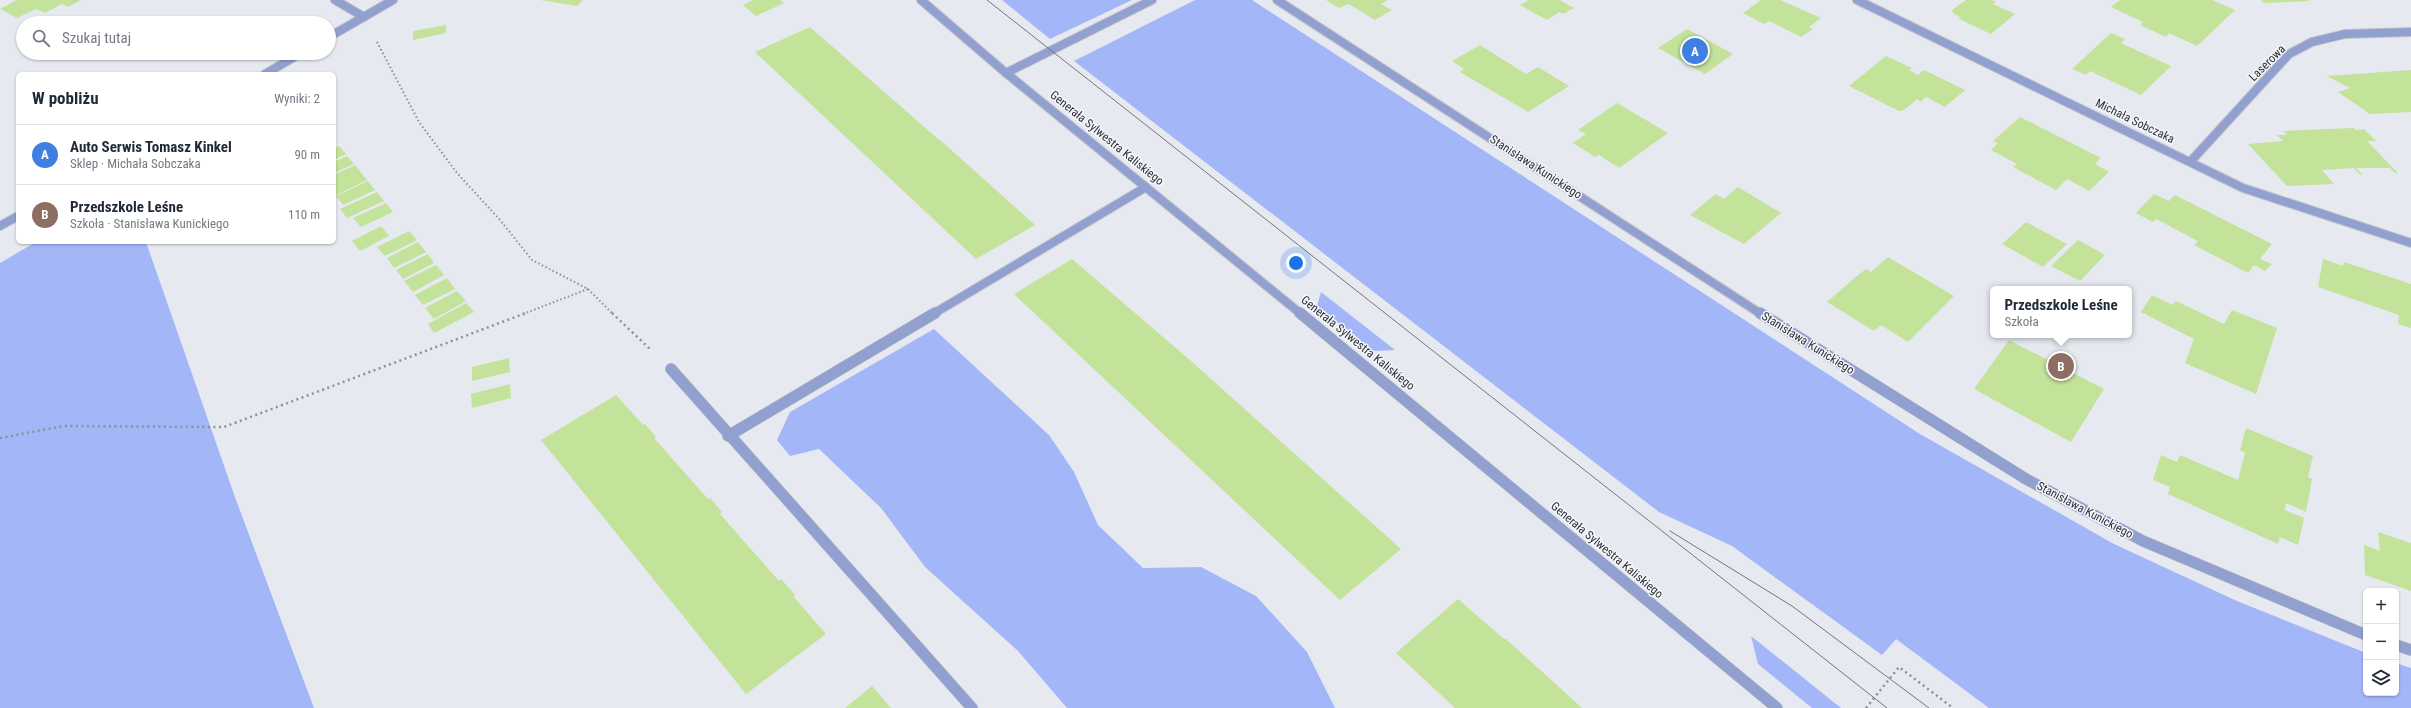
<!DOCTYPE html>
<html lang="pl">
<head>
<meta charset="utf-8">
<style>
	:root { --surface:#fff; --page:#f6f6f7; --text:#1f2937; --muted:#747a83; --line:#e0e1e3; --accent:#111827 }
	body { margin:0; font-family:"Roboto Condensed",sans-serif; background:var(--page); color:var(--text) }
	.controls { position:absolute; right:12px; bottom:12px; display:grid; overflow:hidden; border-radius:6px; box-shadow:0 1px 3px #0004 }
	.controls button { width:36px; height:36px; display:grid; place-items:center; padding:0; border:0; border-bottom:1px solid var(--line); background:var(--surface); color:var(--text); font:20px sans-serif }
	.you { position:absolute; left:1296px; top:263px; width:14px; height:14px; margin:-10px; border:3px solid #fff; border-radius:50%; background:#1a73e8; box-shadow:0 0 0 6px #1a73e833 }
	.badge { display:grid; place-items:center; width:26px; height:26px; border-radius:50%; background:var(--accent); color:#fff; font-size:13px; font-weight:700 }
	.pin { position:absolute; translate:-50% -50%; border:2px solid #fff; box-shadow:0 1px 4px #0006 }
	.popup { position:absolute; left:1990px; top:286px; width:142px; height:52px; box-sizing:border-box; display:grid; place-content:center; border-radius:6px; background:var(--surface); filter:drop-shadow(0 1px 3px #0005); font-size:13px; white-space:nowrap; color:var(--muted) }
	.popup b { font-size:15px; color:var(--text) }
	.popup::after { content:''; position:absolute; left:50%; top:100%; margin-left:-8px; border:8px solid transparent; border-top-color:var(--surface) }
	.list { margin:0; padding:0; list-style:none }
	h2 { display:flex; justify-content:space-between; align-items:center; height:52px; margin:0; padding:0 16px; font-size:17px }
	h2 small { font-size:13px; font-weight:400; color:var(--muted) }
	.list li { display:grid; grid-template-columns:26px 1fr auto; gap:12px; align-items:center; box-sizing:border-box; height:60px; padding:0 16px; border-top:1px solid var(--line) }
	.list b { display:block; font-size:15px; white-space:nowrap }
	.list p { margin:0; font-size:13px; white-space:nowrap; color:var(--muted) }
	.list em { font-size:13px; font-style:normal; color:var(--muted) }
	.icon { flex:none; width:22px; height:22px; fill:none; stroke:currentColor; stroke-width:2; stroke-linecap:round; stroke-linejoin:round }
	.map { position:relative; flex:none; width:2411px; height:708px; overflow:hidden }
	.search { position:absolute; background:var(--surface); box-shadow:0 1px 3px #0004; left:16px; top:16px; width:320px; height:44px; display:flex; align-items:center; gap:10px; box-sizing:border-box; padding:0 14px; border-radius:22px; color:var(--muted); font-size:15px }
	.panel { position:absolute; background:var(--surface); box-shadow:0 1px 3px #0004; left:16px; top:72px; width:320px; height:172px; border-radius:6px }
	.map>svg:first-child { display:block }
	.green { fill:#a3b6f8 }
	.building { fill:#c3e29a }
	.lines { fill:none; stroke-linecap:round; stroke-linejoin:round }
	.street-far1-casing { stroke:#c2c4cb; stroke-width:10 }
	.street-casing { stroke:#c2c4cb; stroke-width:12 }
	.path-far1 { stroke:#8e9095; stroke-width:2; stroke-dasharray:1.5 2.5; stroke-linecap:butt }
	.path { stroke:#8e9095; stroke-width:2.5; stroke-dasharray:2 3.5; stroke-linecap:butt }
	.street-far1 { stroke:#92a0d0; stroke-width:8 }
	.street { stroke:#92a0d0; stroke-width:11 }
	.tram { stroke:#75767b; stroke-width:1 }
	.labels { text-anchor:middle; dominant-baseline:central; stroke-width:3; stroke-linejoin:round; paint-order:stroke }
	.street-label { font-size:12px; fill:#2f3033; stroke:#f4f7fe }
</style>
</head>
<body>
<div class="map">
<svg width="2411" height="708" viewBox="0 0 2411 708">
	<rect width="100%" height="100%" fill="#e7e9f1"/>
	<g class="green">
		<path d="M1002,0h130l-82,39z"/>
		<path d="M1195,0h57l668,434 194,110 123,57 129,52v40h30v-30l15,5v40h-422l-93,-69 -14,16 -150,-109 -73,-34 -585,-451z"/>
		<path d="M36,242h110l90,258 78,208h-314v-445z"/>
		<path d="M1321,292l74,58 -22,1 -56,-45z"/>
		<path d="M934,329l115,106 25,37 24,53 45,43 58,-1 55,29 51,56 28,56h-268l-49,-57 -93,-84 -44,-59 -62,-59 -29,7 -13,-16 13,-28z"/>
		<path d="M1751,636l90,72h-29l-54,-44z"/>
	</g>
	<g class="building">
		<path d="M17,0h64l-13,7 -6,-3 -17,9 -9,-4 -19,9 -17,-9z"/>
		<path d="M540,0h43l-6,6z"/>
		<path d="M753,0h27l4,3 -28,13 -13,-11z"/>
		<path d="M1326,0h62l-7,4 11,6 -17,10 -26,-16 -10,4z"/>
		<path d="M1529,0h30l15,8 -11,6 -4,-2 -12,8 -27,-15z"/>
		<path d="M1761,0h19l41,18 -12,9 4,2 -12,8 -32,-16 -5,3 -21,-11z"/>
		<path d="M1966,0h26l4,2 -3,2 22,10 -24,20 -32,-15 2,-1 -8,-5 -1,-3z"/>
		<path d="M2120,0h92l23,10 -38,36 -28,-13 -3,4 -26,-12 3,-3 -32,-15z"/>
		<path d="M2261,0h48v1l-45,2z"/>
		<path d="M446,25v8l-33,7v-9z"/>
		<path d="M810,27l128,112h1l96,86 -59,34 -221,-207z"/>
		<path d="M1687,29l46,25 -28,20 -47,-26z"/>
		<path d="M2111,33l14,6 -4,4 50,23 -30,29 -51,-24 -4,4 -14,-6z"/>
		<path d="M1480,45l46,29 12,-7 31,19 -41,26 -68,-40 4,-3 -12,-8z"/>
		<path d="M1886,56l26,12 -3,2 9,5 6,-5 41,20 -20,17 -19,-10 -5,5 -4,-3 -13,11 -5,1 -50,-25z"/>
		<path d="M2411,70v42l-41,2 -32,-22 12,-4 -23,-12z"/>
		<path d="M1617,103l51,30 -49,35 -20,-13 -4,2 -22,-14 13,-9 -8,-4z"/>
		<path d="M2020,117l81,41 -6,6 14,8 -20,19 -22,-12 -11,11 -43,-23 4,-3 -26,-14 7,-7 -5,-2z"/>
		<path d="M2354,128l2,2 8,-1 12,12h-9l31,32h-3l-5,-5h-34l6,6 -2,1 -6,-7 -32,2 12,14 -47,2 -39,-42 35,-3 -6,-6h10l-4,-4z"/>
		<path d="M339,146l7,8 -12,6v-12z"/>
		<path d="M347,156l7,8 -20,9v-11z"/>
		<path d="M355,165l12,15 -33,16v-21z"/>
		<path d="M368,181l7,9 -32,15 -7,-9z"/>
		<path d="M1738,187l43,26 -37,31 -54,-29 26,-21 8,5z"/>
		<path d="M377,192l7,9 -37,17 -7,-9z"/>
		<path d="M2154,194l15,7 6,-6 97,49 -12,15 12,5 -7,7 -11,-6 -6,8 -54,-28 4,-4 -42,-22 -3,3 -17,-9z"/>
		<path d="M386,203l7,9 -32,15 -8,-9z"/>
		<path d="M2026,222l41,22 -24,23 -41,-23z"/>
		<path d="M381,226l8,10 -29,15 -8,-10z"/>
		<path d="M409,231l8,9 -32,16 -8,-9z"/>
		<path d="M2078,240l27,15 -25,26 -29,-15z"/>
		<path d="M418,242l8,10 -32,16 -7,-10z"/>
		<path d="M428,254l6,9 -31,16 -7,-9z"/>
		<path d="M1888,257l66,39 -46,46 -27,-17 -7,6 -47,-29 30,-26 9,-7 5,3z"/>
		<path d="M1072,259l119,102 210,188 -61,51 -326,-306z"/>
		<path d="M2323,259l20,7 1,-4 67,22v44l-13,-4 1,-9 -81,-28z"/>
		<path d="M436,265l8,10 -31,17 -9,-11z"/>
		<path d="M447,278l8,11 -32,16 -8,-10z"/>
		<path d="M457,291l9,10 -32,18 -9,-11z"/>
		<path d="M2152,295l21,10 3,-4 48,23 8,-14 45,18 -21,66 -71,-31 9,-24 -53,-27z"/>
		<path d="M466,303l8,9 -40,21 -6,-9z"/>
		<path d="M2009,340l95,49 -33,53 -97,-53z"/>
		<path d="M509,358l1,14 -38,9v-14z"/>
		<path d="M510,384l1,14 -39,10 -1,-14z"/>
		<path d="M616,395l27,30 2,-1 11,13 -2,1 54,61 2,-1 12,14 -2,2 59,67 2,-2 14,16 -2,1 33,38 -80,60 -205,-254z"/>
		<path d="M2246,428l67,28 -5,21 4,2 -6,33 -20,-9 -1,7 19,8 -6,27 -18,-8 -2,7 -110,-50 2,-7 -17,-7 8,-25 16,7 3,-7 58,25 7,-27 -5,-3z"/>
		<path d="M2378,532l33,11v48l-46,-16 -1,-30 16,6z"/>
		<path d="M1458,599l46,40h2l76,69h-127l-59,-55z"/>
		<path d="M872,686l19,22h-46z"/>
	</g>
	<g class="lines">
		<g class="street-far1-casing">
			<g id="street-far1">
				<path d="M335,0l29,17"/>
				<path d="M921,0l85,73 295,241"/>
				<path d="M1277,0l484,314"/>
				<path d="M1857,0l386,188 168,55"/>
				<path d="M329,37l64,-37"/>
				<path d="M1006,73l146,-73"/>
				<path d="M265,74l36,-21"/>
				<path d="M2191,161l98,-107 23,-12 33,-8 66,-2"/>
				<path d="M0,226l18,-10"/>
				<path d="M933,314l213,-127"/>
			</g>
		</g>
		<g class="street-casing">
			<g id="street">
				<path d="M1300,313l477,395"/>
				<path d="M1760,313l266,166 117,62 223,94"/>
				<path d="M671,369l301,339"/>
				<path d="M728,436l207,-123"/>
				<path d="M2396,645l15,5"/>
			</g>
		</g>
		<g class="path-far1">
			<path d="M377,42l42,80 38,51 43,47 32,40 56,29 25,25"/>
			<path d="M523,314l65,-25"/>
		</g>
		<g class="path">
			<path d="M612,313l39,37"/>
			<path d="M0,438l64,-12 160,1 302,-114"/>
			<path d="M1866,708l33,-41 54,41"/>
		</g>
		<use href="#street-far1" class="street-far1"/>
		<use href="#street" class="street"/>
		<g class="tram">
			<path d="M987,0l900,708"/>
			<path d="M1670,531l122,75 137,102"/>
		</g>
	</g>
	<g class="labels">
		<g class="street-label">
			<text transform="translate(2267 63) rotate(-45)">Laserowa</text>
			<text transform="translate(2135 121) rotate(26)">Michała Sobczaka</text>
			<text transform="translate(1107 138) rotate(39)">Generała Sylwestra Kaliskiego</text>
			<text transform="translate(1536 167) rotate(33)">Stanisława Kunickiego</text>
			<text transform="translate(1358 343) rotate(39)">Generała Sylwestra Kaliskiego</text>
			<text transform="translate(1808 343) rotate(32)">Stanisława Kunickiego</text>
			<text transform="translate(2085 510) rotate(28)">Stanisława Kunickiego</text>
			<text transform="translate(1607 550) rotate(40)">Generała Sylwestra Kaliskiego</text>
		</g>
	</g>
</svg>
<div class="controls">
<button>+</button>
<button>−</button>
<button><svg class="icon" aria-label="layers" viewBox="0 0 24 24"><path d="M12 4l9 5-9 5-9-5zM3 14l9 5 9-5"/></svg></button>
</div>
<div class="you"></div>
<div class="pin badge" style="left:1695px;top:51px;background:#3f7fe0">A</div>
<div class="pin badge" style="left:2061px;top:366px;background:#8d6e63">B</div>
<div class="popup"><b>Przedszkole Leśne</b>Szkoła</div>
<div class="search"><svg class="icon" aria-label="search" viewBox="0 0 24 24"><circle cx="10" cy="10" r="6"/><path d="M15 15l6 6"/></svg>Szukaj tutaj</div>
<section class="panel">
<h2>W pobliżu<small>Wyniki: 2</small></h2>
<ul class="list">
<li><span class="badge" style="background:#3f7fe0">A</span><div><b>Auto Serwis Tomasz Kinkel</b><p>Sklep · Michała Sobczaka</p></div><em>90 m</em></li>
<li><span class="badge" style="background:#8d6e63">B</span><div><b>Przedszkole Leśne</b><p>Szkoła · Stanisława Kunickiego</p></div><em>110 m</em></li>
</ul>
</section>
</div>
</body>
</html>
